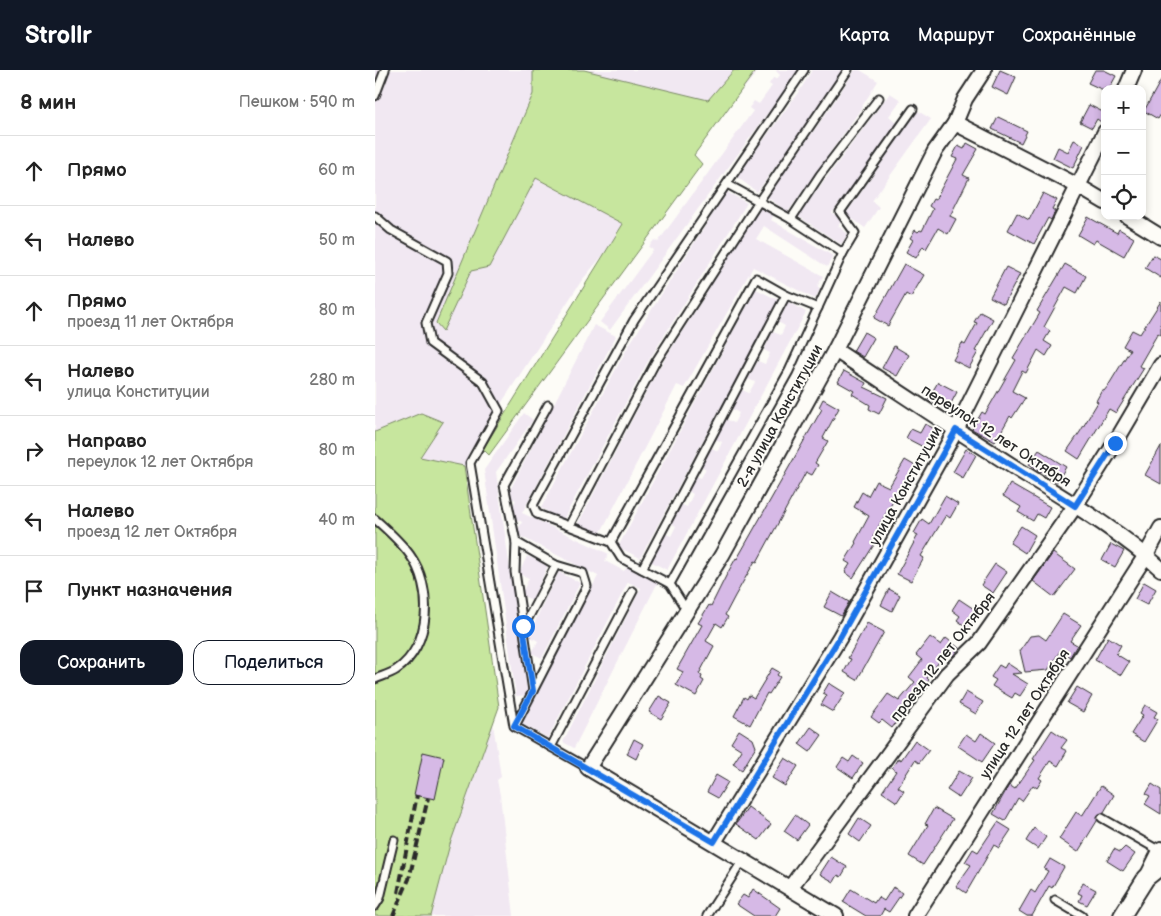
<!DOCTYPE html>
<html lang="ru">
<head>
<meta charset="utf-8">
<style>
	:root { --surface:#fff; --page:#f2f2f2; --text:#222; --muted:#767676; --line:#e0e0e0; --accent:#111827 }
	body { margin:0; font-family:"Balsamiq Sans",sans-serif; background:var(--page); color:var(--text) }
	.controls { position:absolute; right:15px; top:15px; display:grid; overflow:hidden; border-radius:10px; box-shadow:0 2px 8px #0003 }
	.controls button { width:45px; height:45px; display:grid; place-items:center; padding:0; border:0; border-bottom:1px solid var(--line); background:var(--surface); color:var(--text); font:25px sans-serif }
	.stop { position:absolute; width:15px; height:15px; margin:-11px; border:4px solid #1a73e8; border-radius:50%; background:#fff }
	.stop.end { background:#1a73e8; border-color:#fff; box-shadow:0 1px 5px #0008 }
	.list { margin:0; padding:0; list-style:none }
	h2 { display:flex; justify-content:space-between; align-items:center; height:65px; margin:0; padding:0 20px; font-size:21px }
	h2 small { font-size:16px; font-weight:400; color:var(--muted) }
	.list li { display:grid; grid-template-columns:32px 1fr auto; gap:15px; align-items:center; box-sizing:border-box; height:70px; padding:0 20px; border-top:1px solid var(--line) }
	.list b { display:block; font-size:19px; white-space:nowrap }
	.list p { margin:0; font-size:16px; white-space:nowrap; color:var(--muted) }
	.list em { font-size:16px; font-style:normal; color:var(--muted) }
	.actions { display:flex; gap:10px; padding:15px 20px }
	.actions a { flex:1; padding:11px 0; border:1px solid var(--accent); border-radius:15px; text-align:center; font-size:18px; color:var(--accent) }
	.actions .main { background:var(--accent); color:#fff }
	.icon { flex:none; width:28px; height:28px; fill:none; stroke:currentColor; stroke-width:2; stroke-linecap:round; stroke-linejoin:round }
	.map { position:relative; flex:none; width:786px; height:846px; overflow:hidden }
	header { display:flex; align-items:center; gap:30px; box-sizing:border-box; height:70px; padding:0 25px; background:var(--accent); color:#fff }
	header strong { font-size:24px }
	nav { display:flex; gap:28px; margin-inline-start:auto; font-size:18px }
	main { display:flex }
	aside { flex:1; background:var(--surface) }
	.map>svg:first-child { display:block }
	.built { fill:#f1e8f2 }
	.green { fill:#c7e69e; stroke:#798864 }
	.building { fill:#d6b9e6; stroke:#2b2b2b }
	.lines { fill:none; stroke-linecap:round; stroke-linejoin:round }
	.service-casing { stroke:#2b2b2b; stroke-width:11 }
	.minor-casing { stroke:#2b2b2b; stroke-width:18 }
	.tertiary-casing { stroke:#2b2b2b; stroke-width:20 }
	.service { stroke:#fdfcf7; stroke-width:7 }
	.minor { stroke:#fdfcf7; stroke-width:14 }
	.tertiary { stroke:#fdfcf7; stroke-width:16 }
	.rail { stroke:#2b2b2b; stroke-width:4; stroke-dasharray:8 4; stroke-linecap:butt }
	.route { stroke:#1a73e8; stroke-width:6 }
	.labels { text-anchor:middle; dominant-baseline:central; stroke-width:4; stroke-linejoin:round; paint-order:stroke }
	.street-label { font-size:15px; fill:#2b2b2b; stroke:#fdfcf7 }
</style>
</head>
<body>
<header>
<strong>Strollr</strong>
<nav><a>Карта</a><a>Маршрут</a><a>Сохранённые</a></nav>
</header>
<main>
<aside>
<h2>8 мин<small>Пешком · 590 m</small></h2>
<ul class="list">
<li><svg class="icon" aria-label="ahead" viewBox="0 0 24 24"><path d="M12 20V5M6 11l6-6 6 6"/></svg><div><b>Прямо</b></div><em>60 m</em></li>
<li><svg class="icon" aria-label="left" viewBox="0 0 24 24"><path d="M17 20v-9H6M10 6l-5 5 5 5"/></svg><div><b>Налево</b></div><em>50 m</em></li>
<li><svg class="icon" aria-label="ahead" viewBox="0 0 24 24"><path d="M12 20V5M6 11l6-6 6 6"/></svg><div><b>Прямо</b><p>проезд 11 лет Октября</p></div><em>80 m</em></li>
<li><svg class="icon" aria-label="left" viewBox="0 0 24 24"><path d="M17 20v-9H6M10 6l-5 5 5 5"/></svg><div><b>Налево</b><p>улица Конституции</p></div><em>280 m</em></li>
<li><svg class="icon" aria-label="right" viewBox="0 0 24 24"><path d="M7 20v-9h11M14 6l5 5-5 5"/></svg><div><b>Направо</b><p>переулок 12 лет Октября</p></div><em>80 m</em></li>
<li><svg class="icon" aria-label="left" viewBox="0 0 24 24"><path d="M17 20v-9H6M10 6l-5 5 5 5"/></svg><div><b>Налево</b><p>проезд 12 лет Октября</p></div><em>40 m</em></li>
<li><svg class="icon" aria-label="arrive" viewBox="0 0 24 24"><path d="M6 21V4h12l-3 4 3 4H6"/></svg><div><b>Пункт назначения</b></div></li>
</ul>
<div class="actions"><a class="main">Сохранить</a><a>Поделиться</a></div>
</aside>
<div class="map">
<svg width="786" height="846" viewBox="0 0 786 846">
	<rect width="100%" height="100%" fill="#fdfcf7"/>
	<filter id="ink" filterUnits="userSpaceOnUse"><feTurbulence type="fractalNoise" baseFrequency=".02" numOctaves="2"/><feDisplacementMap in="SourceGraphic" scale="10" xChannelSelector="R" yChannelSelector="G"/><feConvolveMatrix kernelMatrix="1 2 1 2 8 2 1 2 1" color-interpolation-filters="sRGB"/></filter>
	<g filter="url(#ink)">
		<g class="built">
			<path d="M0,0h384l-177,210 -114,174 -3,12 27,251 9,60 -4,3 3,15 14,121h-139z"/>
			<path d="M402,0h22l-189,260 -10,-8 53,-72 -4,-3 5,-7 4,2 95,-131 -4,-3 5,-7 5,3 13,-18 -3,-2 4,-6 4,1 3,-4 -4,-4z"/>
			<path d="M437,0h30l-28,44 -57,78 -20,-15 65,-90z"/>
			<path d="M480,0h5l18,11 -22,35 -68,96 -21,-15 63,-89z"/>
			<path d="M515,23l11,7 -12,16 9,8 -66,89 10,7 -4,6 10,8 -7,10 -43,-28z"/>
			<path d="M543,41l13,8 -59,82 7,6 -14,21 -19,-14z"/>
			<path d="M352,122l20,11 -100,160 -84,157 -22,-12 88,-163z"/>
			<path d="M386,137l13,7 -3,6 62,36 -6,11 -63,-41 -8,13 67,37 -6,11 3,2 -5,10 -62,-32 -69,121 -7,-3 -77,149 -22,-10 80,-154z"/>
			<path d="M381,219l22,11 -138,258 -22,-11z"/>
			<path d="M413,232l18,10 -139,258 -17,-9 14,-28 7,3 5,-10 -6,-3 10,-19 7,3 6,-13 -5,-3 8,-15 5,2 5,-9 -5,-3 9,-19 8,4 4,-9 -7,-3 11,-20 8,4 5,-10 -7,-4 10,-19 7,3 6,-11 -7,-3 10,-18 7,3 5,-11 -6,-3 9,-18 8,3 4,-9 -7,-4z"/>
			<path d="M219,255l22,11 -94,177 87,41 -4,7 19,10 3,-4 31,15 -84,166 -11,-6 78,-154 -13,-6 -80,156 -26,-14 76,-148 -82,-42 6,-12 -13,-7 7,-15 -9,-4z"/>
			<path d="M149,343l9,7 -37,52 32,223 -12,1 -32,-226z"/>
			<path d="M152,486l21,9 -16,35 -11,-5 8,-17 -10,-4z"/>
			<path d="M184,502l21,11 -38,75 -10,-5 6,-12 -9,-5 16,-37z"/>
		</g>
		<g class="green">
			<path d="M158,0h51l124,30 26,-30h22l-62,85 8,9 -213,291 -6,-6 140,-225 -87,-46 -47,89 -18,4 -28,60 -7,-8 97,-229z"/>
			<path d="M46,343l22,9 -23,35 44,9 35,241 -49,137 -19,72h-56v-484z"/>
		</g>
		<g class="building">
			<path d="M625,0l16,7 -8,18 -16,-8z"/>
			<path d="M720,0h9l12,6 -7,13h-8l-13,-6z"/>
			<path d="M786,10v34l-3,5 -14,-8z"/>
			<path d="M714,35l16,8 -4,9 -4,-3 -5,9 -12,-6z"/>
			<path d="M623,47l29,14 -6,12 -29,-14z"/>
			<path d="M699,70l10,5 -11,23 -20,-10 5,-11 10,5z"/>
			<path d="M592,73l11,6 -15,26 6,3 -19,38 6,3 -8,15 -10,-6 -12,21 -3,-3 -7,12 -10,-6 7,-12 -3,-2 5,-8 3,2 2,-2 2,1 11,-22 -4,-3 4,-7 2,1 22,-41 -5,-2 6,-11 6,3z"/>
			<path d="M668,123l14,7 -5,9 3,2 -4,9 -3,-2 -14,26 -26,-14 9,-17 12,7z"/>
			<path d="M713,147l29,16 2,-4 15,9 -10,18 -28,-16 -3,4 -15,-9z"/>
			<path d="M778,185l8,4v19l-16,-10z"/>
			<path d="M529,194l20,11 -13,22 -5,-3 -18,32 -14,-8z"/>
			<path d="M690,194l21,12 -9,17 -11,-6 -22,40 6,4 -6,10 8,5 -6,10 -8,-6 -12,23 -4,-2 -10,20 13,7 -13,20 -2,-2 -15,26 -23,-13 10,-17 3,2 31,-54 -3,-2 27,-45 -3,-2z"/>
			<path d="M631,197l14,7 -16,30 -14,-7z"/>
			<path d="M786,231v34l-3,-2 -19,33 5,2 -28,45 -7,-4 -30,50 -12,-8 13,-19 18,-30 -2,-1 6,-11 2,1 4,-5 22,-36 -7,-4 9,-16 8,4z"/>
			<path d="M605,242l13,7 -18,32 3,1 -9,16 -16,-8 9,-17 3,2 12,-22 -3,-1z"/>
			<path d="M489,262l10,6 -11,19 -10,-6z"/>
			<path d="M519,276l15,9 -12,21 -15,-8z"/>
			<path d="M469,301l22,12 -2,4 23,11 -8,16 -10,-5 1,-4 -18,-11 2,-3 -16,-9z"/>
			<path d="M563,312l19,10 -9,17 -20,-10z"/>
			<path d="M448,329l16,9 -16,30 5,3 -13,22 3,2 -6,10 -6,-3 -49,90 -2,-1 -20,35 -10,19 3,2 -6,10 -6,-4 -10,18 8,5 -15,28 3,2 -1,3 3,2 -8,15 -20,-11 7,-13 -6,-3 25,-44 -4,-2 11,-18 2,1 16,-32 9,-16 1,1 85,-150 -3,-2z"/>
			<path d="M550,354l12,6 -10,19 -21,-11 5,-9 9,4z"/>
			<path d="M786,376v38l-16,-9z"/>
			<path d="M591,379l10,6 -13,23 -10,-6z"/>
			<path d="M664,380l27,17 -9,15 -28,-18z"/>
			<path d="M530,390l12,7 -9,16 -3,-2 -24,41 -8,15 4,3 -24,38 -8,-6 5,-8 -5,-3 11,-18 -1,-1 14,-26 -15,-9 8,-15 6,4 8,-15 13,6z"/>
			<path d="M635,414l40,23 -6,11 -7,-4 -4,7 -15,-9 3,-5 -18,-11z"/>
			<path d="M570,426l13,8 -8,14 -4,-3 -25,41 3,2 -13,23 -14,-7 21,-39 -4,-2 8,-14 7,5z"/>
			<path d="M646,456l14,9 -10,18 -15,-10z"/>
			<path d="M736,474l13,7 -9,16 -13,-7z"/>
			<path d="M678,483l22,16 -21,28 -21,-16z"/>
			<path d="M620,494l12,8 -14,21 -12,-8z"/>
			<path d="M769,512l12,7 -9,16 -12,-6z"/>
			<path d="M514,519l11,6 -8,16 -11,-6z"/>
			<path d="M457,522l17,10 -8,14 -17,-9z"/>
			<path d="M584,529l21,14 -11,16 -12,-9 3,-4 -8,-6z"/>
			<path d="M688,544l18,11 -11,16 7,4 -7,12 -10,-6 -12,19 -23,2 -5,-21 10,-15 9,-1 7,5z"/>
			<path d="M492,553l17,9 -27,48 -13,-8 7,-13 -3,-1z"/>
			<path d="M555,567l11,8 5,-7 13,10 -6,8 -6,-5 -20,27 2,2 -11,15 -1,-1 -25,34 -10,-8 -3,3 -8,-6 17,-23 11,7 16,-19 -6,-5 13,-17 -6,-5z"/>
			<path d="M733,567l13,8 -5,9 13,8 -8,13 -26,-15z"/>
			<path d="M632,593l15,10 -10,1 16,10 -8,12 -5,-3 -3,5 -20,-12 4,-6 -5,-3 8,-12 5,3z"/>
			<path d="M397,598l7,4 -2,3 3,2 -11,17 -2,-1 -17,32 -16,-9 10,-19 3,2 2,-4 5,3z"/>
			<path d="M454,613l16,10 -12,19 -12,-7 6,-10 -4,-2z"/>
			<path d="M702,617l15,9 -9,16 -16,-9z"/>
			<path d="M591,622l17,10 -7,12 -17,-10z"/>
			<path d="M284,626l12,7 -10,16 -12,-7z"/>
			<path d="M770,635l12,7 -3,5 4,2 -14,23 -13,-8 12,-19 -3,-2z"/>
			<path d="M436,657l11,8 -12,17 -11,-8z"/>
			<path d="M364,660l14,9 3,8 -14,23 -9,-6 9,-14 -11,-7z"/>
			<path d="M677,660l15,10 -6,8 6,3 -9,15 -8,-5 -11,17 3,2 -5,8 -4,-3 -11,16 -4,-3 -13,23 -12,-7 16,-29 6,4 20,-29 -2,-1z"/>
			<path d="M606,663l14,10 -13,19 -24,-16 8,-12 10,7z"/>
			<path d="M259,669l9,5 -7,15 -9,-5z"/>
			<path d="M540,670l14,10 -10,13 -4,-3 -17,27 6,4 -7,11 -15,-10 14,-21 -4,-3 6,-10 3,2z"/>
			<path d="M48,682l21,5 -9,42 -21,-4z"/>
			<path d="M478,686l10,7 -10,15 -16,-11 6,-9 6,4z"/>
			<path d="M410,688l13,8 -13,20 -13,-8z"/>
			<path d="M584,701l13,7 -13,20 -12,-8z"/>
			<path d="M341,705l12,7 -10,16 -11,-6z"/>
			<path d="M777,714l9,6v24l-16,-10 5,-8 -4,-2z"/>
			<path d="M726,716l13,9 -10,17 -6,3 -1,6 -19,31 -19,-13 17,-27 6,4z"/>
			<path d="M373,737l23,17 -12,16 -23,-16z"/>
			<path d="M559,738l19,11 -30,46 -14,-9 19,-31 -3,-1z"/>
			<path d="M420,745l13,10 -11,15 -13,-9z"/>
			<path d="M484,748l12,8 -11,16 -11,-8z"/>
			<path d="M623,752l13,8 -12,18 -5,-3 -28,48 -10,-7 15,-21 -6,-3 8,-13 5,3z"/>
			<path d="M659,758l12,9 -8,12 -12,-8z"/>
			<path d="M750,777l10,7 -12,17 -16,-10 7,-12 6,3z"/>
			<path d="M456,787l16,10 -6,10 -3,-2 -4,7 -14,-8z"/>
			<path d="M675,789l14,8 -12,21 -3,-2 -17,30h-5l-8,-5 12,-21 4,3 13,-22 -4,-2z"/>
			<path d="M708,813l13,7 -9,15 -8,-4 3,-6 -4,-2z"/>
			<path d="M518,817l9,6 -13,19 -5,-3 -4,7h-14l-23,-14 8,-13 23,14 4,-6 6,4z"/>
			<path d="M378,819l27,19 -5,8h-21l-18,-12 7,-9 5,3z"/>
		</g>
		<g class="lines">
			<g class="service-casing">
				<g id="service">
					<path d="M0,26l10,-26"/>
					<path d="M352,114l64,35 52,34"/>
					<path d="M0,146l16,14 56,31 1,12 -22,50 4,20 53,39 16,29 -29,52 44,263 74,42"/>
					<path d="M416,149l29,-44 59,-77"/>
					<path d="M0,449c12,11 25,22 35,36 23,32 22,91 -14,115 -6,4 -14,6 -21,9"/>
					<path d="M194,456l86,-163 104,-162 89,-131"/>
					<path d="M236,472l145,-264 30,17 32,13"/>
					<path d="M267,499l144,-274"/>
					<path d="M295,514l119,-213 54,-118 12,-20 -15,-21 73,-103"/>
					<path d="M312,541l-17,-27 -49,-26 -10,-16 -74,-28 -4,-9 101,-185 170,-250"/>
					<path d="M149,556l32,-61"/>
					<path d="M158,621l-18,-119 1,-30 -12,-57 44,-80"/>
					<path d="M140,656l72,-140 -4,-13 -27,-8 -40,-23"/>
					<path d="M176,677l82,-156"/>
					<path d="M727,748l58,33"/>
					<path d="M680,830l27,16"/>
					<path d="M0,836l5,-8 14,-58"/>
					<path d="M332,846l36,-56"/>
				</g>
			</g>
			<g class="minor-casing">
				<g id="minor">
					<path d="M751,19l8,-19"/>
					<path d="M580,53l123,63 27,16"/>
					<path d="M752,146l34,21"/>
					<path d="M460,280c61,40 121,80 182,119 48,30 103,62 144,100"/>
					<path d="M339,772l126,-205 116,-207 149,-298"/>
					<path d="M773,805l13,-26"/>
					<path d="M415,818l157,-214 32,-31 96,-137 40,-63 46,-78"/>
					<path d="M461,846l-248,-148 134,-213 113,-205 100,-199 20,-28 10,-24 19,-29"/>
					<path d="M540,846l231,-361 15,-27"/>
				</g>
			</g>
			<g class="tertiary-casing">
				<path id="tertiary" d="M747,846l24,-38 15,-12"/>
			</g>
			<use href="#service" class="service"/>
			<use href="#minor" class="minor"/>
			<use href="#tertiary" class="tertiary"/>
			<g class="rail">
				<path d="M23,823l19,-98"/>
				<path d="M18,846l16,-37 19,-81"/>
			</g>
		</g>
	</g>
	<g class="lines" filter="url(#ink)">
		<path class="route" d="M148,556l10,65 -19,35 200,116 126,-205 116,-207 119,76 40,-63"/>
	</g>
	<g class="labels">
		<g class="street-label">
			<text transform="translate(405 346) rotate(-61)">2-я улица Конституции</text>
			<text transform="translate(621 366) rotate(33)">переулок 12 лет Октября</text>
			<text transform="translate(531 416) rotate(-61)">улица Конституции</text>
			<text transform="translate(568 587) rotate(-52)">проезд 12 лет Октября</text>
			<text transform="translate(650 644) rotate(-57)">улица 12 лет Октября</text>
		</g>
	</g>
</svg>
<div class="controls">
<button>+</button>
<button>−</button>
<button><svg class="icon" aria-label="locate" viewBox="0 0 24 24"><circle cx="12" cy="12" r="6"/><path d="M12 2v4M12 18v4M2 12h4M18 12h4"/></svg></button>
</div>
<div class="stop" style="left:148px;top:556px"></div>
<div class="stop end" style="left:740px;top:373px"></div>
</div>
</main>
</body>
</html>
